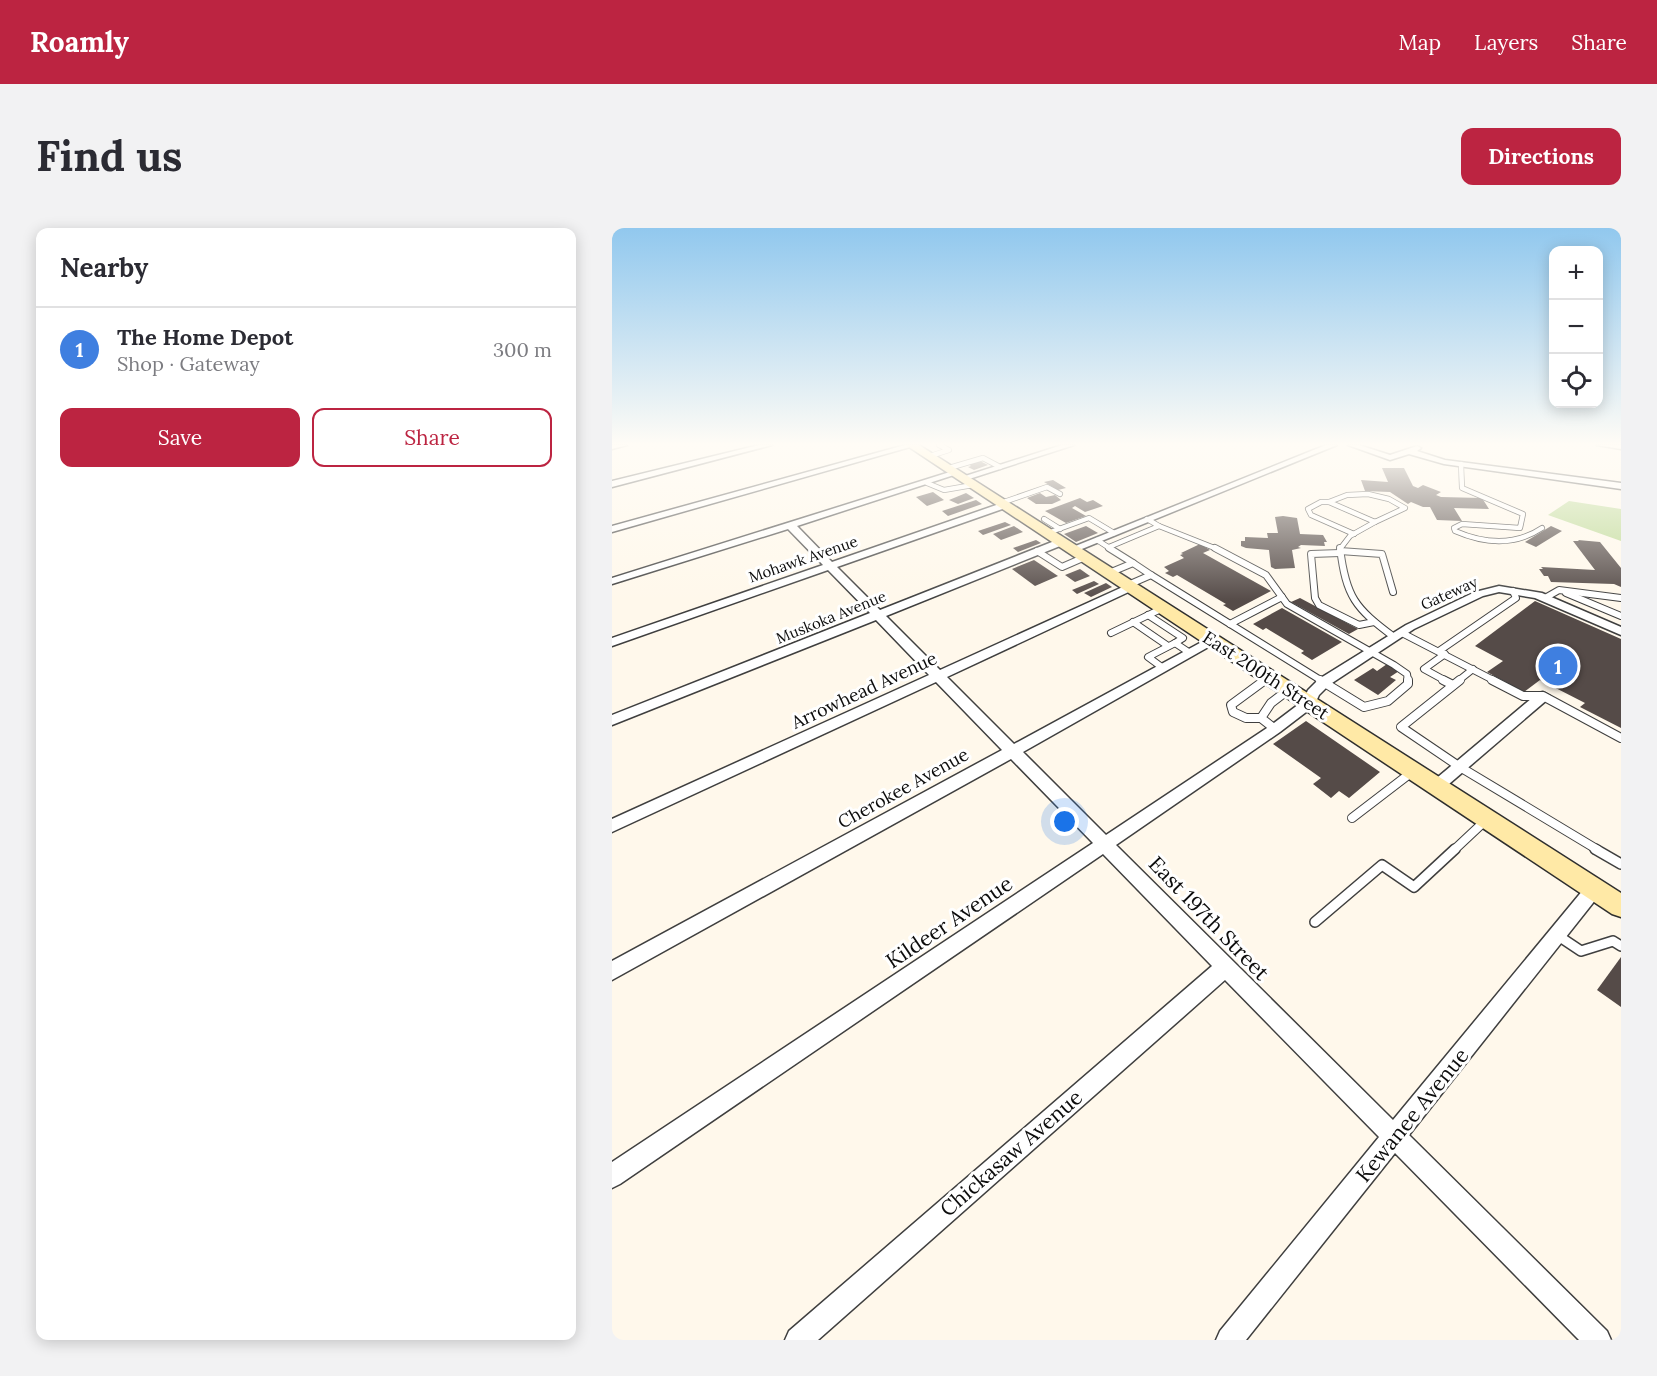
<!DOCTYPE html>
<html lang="en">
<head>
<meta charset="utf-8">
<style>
	:root { --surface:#fff; --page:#f2f2f3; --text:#2b2b33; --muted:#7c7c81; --line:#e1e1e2; --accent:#bc2441 }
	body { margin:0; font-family:Lora,serif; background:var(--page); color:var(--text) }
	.controls { position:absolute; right:18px; top:18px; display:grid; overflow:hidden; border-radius:12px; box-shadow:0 3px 15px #0003 }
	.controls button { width:54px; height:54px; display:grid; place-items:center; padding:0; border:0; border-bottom:2px solid var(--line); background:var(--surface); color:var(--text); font:30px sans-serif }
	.you { position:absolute; left:453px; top:594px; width:21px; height:21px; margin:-15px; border:4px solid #fff; border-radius:50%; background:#1a73e8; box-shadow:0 0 0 9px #1a73e833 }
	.badge { display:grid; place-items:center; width:39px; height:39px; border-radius:50%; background:var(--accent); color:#fff; font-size:20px; font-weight:700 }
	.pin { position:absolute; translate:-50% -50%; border:3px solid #fff; box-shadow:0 2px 6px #0006 }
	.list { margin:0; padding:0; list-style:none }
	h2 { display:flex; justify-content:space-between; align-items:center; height:78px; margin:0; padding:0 24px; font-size:26px }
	h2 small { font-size:20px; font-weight:400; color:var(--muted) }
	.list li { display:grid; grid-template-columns:39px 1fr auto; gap:18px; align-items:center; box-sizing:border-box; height:84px; padding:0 24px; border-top:2px solid var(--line) }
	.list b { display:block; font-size:22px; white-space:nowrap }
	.list p { margin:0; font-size:20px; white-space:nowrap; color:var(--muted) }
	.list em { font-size:20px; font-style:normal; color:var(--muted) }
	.actions { display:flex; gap:12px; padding:18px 24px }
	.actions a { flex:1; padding:14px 0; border:2px solid var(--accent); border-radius:12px; text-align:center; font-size:21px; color:var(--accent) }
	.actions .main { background:var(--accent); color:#fff }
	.icon { flex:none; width:33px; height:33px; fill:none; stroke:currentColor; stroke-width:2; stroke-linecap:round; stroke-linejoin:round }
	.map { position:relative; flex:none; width:1009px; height:1112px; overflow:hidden; border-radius:12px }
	header { display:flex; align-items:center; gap:36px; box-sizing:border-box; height:84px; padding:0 30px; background:var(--accent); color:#fff }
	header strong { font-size:28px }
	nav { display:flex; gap:33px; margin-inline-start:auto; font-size:21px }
	.intro { display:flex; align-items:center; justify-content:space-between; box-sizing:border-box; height:144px; padding:0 36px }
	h1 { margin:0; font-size:42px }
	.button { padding:15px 27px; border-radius:12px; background:var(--accent); color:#fff; font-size:21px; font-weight:700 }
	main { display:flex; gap:36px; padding:0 36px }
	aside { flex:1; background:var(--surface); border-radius:12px; box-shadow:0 3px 15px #0003 }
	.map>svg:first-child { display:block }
	.forest { fill:#bdd995 }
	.building { fill:#554b48 }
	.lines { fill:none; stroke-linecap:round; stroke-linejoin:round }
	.lane-far3-casing { stroke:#3f3f3f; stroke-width:6 }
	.lane-far2-casing { stroke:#3f3f3f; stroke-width:8 }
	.lane-far1-casing { stroke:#3f3f3f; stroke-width:10 }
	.lane-casing { stroke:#3f3f3f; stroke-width:12 }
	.street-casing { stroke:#3f3f3f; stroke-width:3 }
	.secondary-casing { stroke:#2e2e2e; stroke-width:3 }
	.lane-far3 { stroke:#fff; stroke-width:4.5 }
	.lane-far2 { stroke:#fff; stroke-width:6 }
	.lane-far1 { stroke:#fff; stroke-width:8 }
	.lane { stroke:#fff; stroke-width:9 }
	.street { fill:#fff; fill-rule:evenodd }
	.secondary { fill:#ffe9a6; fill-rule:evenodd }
	.labels { text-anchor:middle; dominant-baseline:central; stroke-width:6; stroke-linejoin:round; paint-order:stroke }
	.far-street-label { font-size:15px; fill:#0c0c0c; stroke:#fff }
	.street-label { font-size:18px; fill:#0c0c0c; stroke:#fff }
	.near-street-label { font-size:21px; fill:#0c0c0c; stroke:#fff }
</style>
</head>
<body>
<header>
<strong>Roamly</strong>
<nav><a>Map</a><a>Layers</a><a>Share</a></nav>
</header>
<div class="intro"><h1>Find us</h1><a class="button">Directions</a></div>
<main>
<aside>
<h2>Nearby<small></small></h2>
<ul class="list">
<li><span class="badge" style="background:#3f7fe0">1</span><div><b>The Home Depot</b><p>Shop · Gateway</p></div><em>300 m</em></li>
</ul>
<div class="actions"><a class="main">Save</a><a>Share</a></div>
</aside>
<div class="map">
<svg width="1009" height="1112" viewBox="0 0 1009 1112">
	<rect width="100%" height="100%" fill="#fff8eb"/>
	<path class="forest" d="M957,273l52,8v32l-73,-26z"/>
	<g class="building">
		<path d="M368,233l8,4 -14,5 -6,-3 3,-1 -3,-2z"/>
		<path d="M770,240h22l9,18 5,2 5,-3 18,7 -5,3 5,2 41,1 7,11 -35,-1 8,13 -25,-1 -7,-13h-7l-12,-5 -3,2 -18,-12 -25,-1 -4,-11 27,2z"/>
		<path d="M441,252l13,8 -8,2 -14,-8z"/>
		<path d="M321,264l11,8 -17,6 -11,-9z"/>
		<path d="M354,265l8,5 -16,6 -9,-4z"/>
		<path d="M428,265l6,4 9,-2 6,5 -9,4h-16l-9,-6z"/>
		<path d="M468,270l7,4 6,-2 10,6 -18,6 -10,-6 -3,2 14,8 -20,7 -21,-12z"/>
		<path d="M364,272l6,4 -34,12 -6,-5z"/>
		<path d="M671,288l14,2 3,16 23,1 4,7h-3l1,4 -24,-1 -3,2 3,1 -9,2 3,18 -20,1 -4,-2 -2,-17 -23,-2 -5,-2v-5h4v-4l23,1 -1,-5h11l-3,-16z"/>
		<path d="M393,294l6,3 -28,10 -5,-4z"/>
		<path d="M402,298l9,6 -22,8 -8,-6z"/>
		<path d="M474,298l12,7 -22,9 -12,-8z"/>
		<path d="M939,298l11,5 -26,16 -11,-5z"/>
		<path d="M424,312l5,3 -23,9 -5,-4z"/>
		<path d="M966,312l22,2 21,26v19l-7,-3 -63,-2 -3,-6h-4l-5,-7h4l-2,-2 54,3 -22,-29h6z"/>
		<path d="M588,316l10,6 -7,3 68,38 -38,20 -10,-6 3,-1 -49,-29 -4,2 -8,-4 4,-2 -5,-4 20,-9 -4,-3 3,-1 -2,-1z"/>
		<path d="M422,332l24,16 -23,10 -23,-17z"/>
		<path d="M468,341l10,7 -15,6 -10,-7z"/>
		<path d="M482,353l5,3 -22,10 -5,-4z"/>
		<path d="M494,355l6,4 -21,10 -7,-4z"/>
		<path d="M688,370l58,31 -9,5 -58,-32z"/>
		<path d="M923,373l86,38v89l-41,-21 5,-4 -45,-23 -16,12 -37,-20 16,-11 -28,-15z"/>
		<path d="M670,380l60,34 -30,18 -11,-7 3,-2 -38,-23 -3,2 -10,-6z"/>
		<path d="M775,436l12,7 -9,6 6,3 -18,15 -24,-15 19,-12 4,3z"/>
		<path d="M694,493l74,51 -31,26 -10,-7 -8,7 -18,-14 8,-6 -48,-34z"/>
		<path d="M1009,729v50l-24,-17z"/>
	</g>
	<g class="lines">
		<g class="lane-far3-casing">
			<g id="lane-far3">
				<path d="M318,228l19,-6 -10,-5"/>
				<path d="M849,236l1,24 61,26 -3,14 -58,-4 -8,4 1,3c30,13 60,15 87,-3"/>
				<path d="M337,240l34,-10 17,9"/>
				<path d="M315,255l17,7 29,-5"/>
				<path d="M756,266l21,5 16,9 -30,14 -46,-20 18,-7z"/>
				<path d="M717,274h-8l-13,7 3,6 43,19"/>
				<path d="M389,275l46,-16 13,7"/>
				<path d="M432,291l16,10"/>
				<path d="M547,298l58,23"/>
				<path d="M436,305l41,-15 25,15"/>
				<path d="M485,312l14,9"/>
				<path d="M497,319l50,-21 -12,-7"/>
				<path d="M728,321l10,-13 25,-14"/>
			</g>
		</g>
		<g class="lane-far2-casing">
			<g id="lane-far2">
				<path d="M497,320l24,15"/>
				<path d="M603,320l51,27 21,29 107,61 13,9 1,7"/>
				<path d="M728,320c6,49 15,60 54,89"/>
				<path d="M425,323l25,16 23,-10"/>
				<path d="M728,323l42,3 11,38"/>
				<path d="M728,325l-29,1 4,44 4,7 40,20 15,-3"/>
				<path d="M497,345l24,-10 18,12"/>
				<path d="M516,357l23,-10 171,106"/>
				<path d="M954,365l55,23"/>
				<path d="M933,370l14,-8 62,8"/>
				<path d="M536,387l35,23 -8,5"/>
				<path d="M521,394l35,24"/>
				<path d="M618,396l52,-27"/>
				<path d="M499,405l52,-25"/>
				<path d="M790,405l93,48"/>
				<path d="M827,423l77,-53 -3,-7"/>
				<path d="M833,426l-21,15 22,12"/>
				<path d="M551,440l-15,-11 27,-14 15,10"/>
				<path d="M651,453l6,-4"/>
				<path d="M846,453l15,-12"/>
			</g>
		</g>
		<g class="lane-far1-casing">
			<g id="lane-far1">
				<path d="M708,452l44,27 24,-6 20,-17v-4"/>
				<path d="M831,452l10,5"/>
				<path d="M848,452l-59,47 59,40 138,83"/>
				<path d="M880,452l31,16h20l78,42"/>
				<path d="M649,490h-15l-13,-6 -2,-7 34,-25"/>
				<path d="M663,501l-14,-11 10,-15 17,-13"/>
				<path d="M740,590l60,-46"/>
				<path d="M842,622l32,-30"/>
			</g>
		</g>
		<g class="lane-casing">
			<g id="lane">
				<path d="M983,621l26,15"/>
				<path d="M703,694l67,-57 32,22 41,-38"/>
				<path d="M945,707l24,16 32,-10 8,5"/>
			</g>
		</g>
		<g class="street-casing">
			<g id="street">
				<path d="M0,217h15l-15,4z"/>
				<path d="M147,217h13l-160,42v-6z"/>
				<path d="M293,217h12l-305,87v-6z"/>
				<path d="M450,217h12l-108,35 -7,-2z"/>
				<path d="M714,217h11l-260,106 -9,-2z"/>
				<path d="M736,217h11l31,10 27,-9 4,2 -4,3 28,9 176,23v6l-177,-25 -35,-10 -19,6z"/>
				<path d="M985,217h24v4z"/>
				<path d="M341,243l7,2 -163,53 35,36 170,-59h6v4l-171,60 43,43 177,-70h8v4l-179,72 54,54 187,-85h8v4l-188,88 67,67 195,-106h8l2,3 -196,111 83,83 164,-109 33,-25 5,-11 11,-11 87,-54 69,-33 24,-6 43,7 79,34v8l-86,-37 -36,-6 -16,4 -69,33 -85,56 -10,10 -5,11 -34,26 -164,113 277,275 195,-236 6,-2 6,2 3,5 -3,5 -191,241 198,196 4,9h-32l-184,-187 -149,187h-30l4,-9 159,-194 -154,-157 -407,360h-33l4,-9 423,-365 -109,-112 -483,330 -8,4v-26l481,-319 -82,-84 -399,221v-19l390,-211 -66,-68 -324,150v-13l317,-144 -53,-55 -264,105v-10l258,-102 -42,-43 -216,76v-8l211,-73 -35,-36 -176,55v-6z"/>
				<path d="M931,464l7,4 -2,3 -106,91h-10l-3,-4 3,-4 106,-89z"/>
			</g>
		</g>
		<g class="secondary-casing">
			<path id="secondary" d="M294,217h13l702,448v24l-9,-3z"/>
		</g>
		<use href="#lane-far3" class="lane-far3"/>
		<use href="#lane-far2" class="lane-far2"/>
		<use href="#lane-far1" class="lane-far1"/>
		<use href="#lane" class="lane"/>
		<use href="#street" class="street"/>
		<use href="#secondary" class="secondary"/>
	</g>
	<linearGradient id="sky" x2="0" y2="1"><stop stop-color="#91c8ee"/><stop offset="0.58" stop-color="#fffcf6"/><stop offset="1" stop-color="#fffcf6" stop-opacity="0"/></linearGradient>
	<rect width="1009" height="373" fill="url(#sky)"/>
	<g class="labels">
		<g class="far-street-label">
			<text transform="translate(191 331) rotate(-19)">Mohawk Avenue</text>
			<text transform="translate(837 365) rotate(-24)">Gateway</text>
			<text transform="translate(219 389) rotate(-22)">Muskoka Avenue</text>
		</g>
		<g class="street-label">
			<text transform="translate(654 447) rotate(33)">East 200th Street</text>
			<text transform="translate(252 462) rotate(-25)">Arrowhead Avenue</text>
			<text transform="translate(291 560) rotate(-29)">Cherokee Avenue</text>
		</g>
		<g class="near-street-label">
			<text transform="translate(597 690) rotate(46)">East 197th Street</text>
			<text transform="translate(337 694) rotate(-34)">Kildeer Avenue</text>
			<text transform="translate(800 887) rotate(-51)">Kewanee Avenue</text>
			<text transform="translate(399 925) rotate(-41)">Chickasaw Avenue</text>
		</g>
	</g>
</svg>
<div class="controls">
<button>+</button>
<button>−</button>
<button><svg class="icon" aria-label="locate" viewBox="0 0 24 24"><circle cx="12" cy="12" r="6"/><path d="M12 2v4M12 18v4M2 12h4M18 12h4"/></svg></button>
</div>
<div class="you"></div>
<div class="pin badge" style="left:946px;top:438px;background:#3f7fe0">1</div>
</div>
</main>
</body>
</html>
